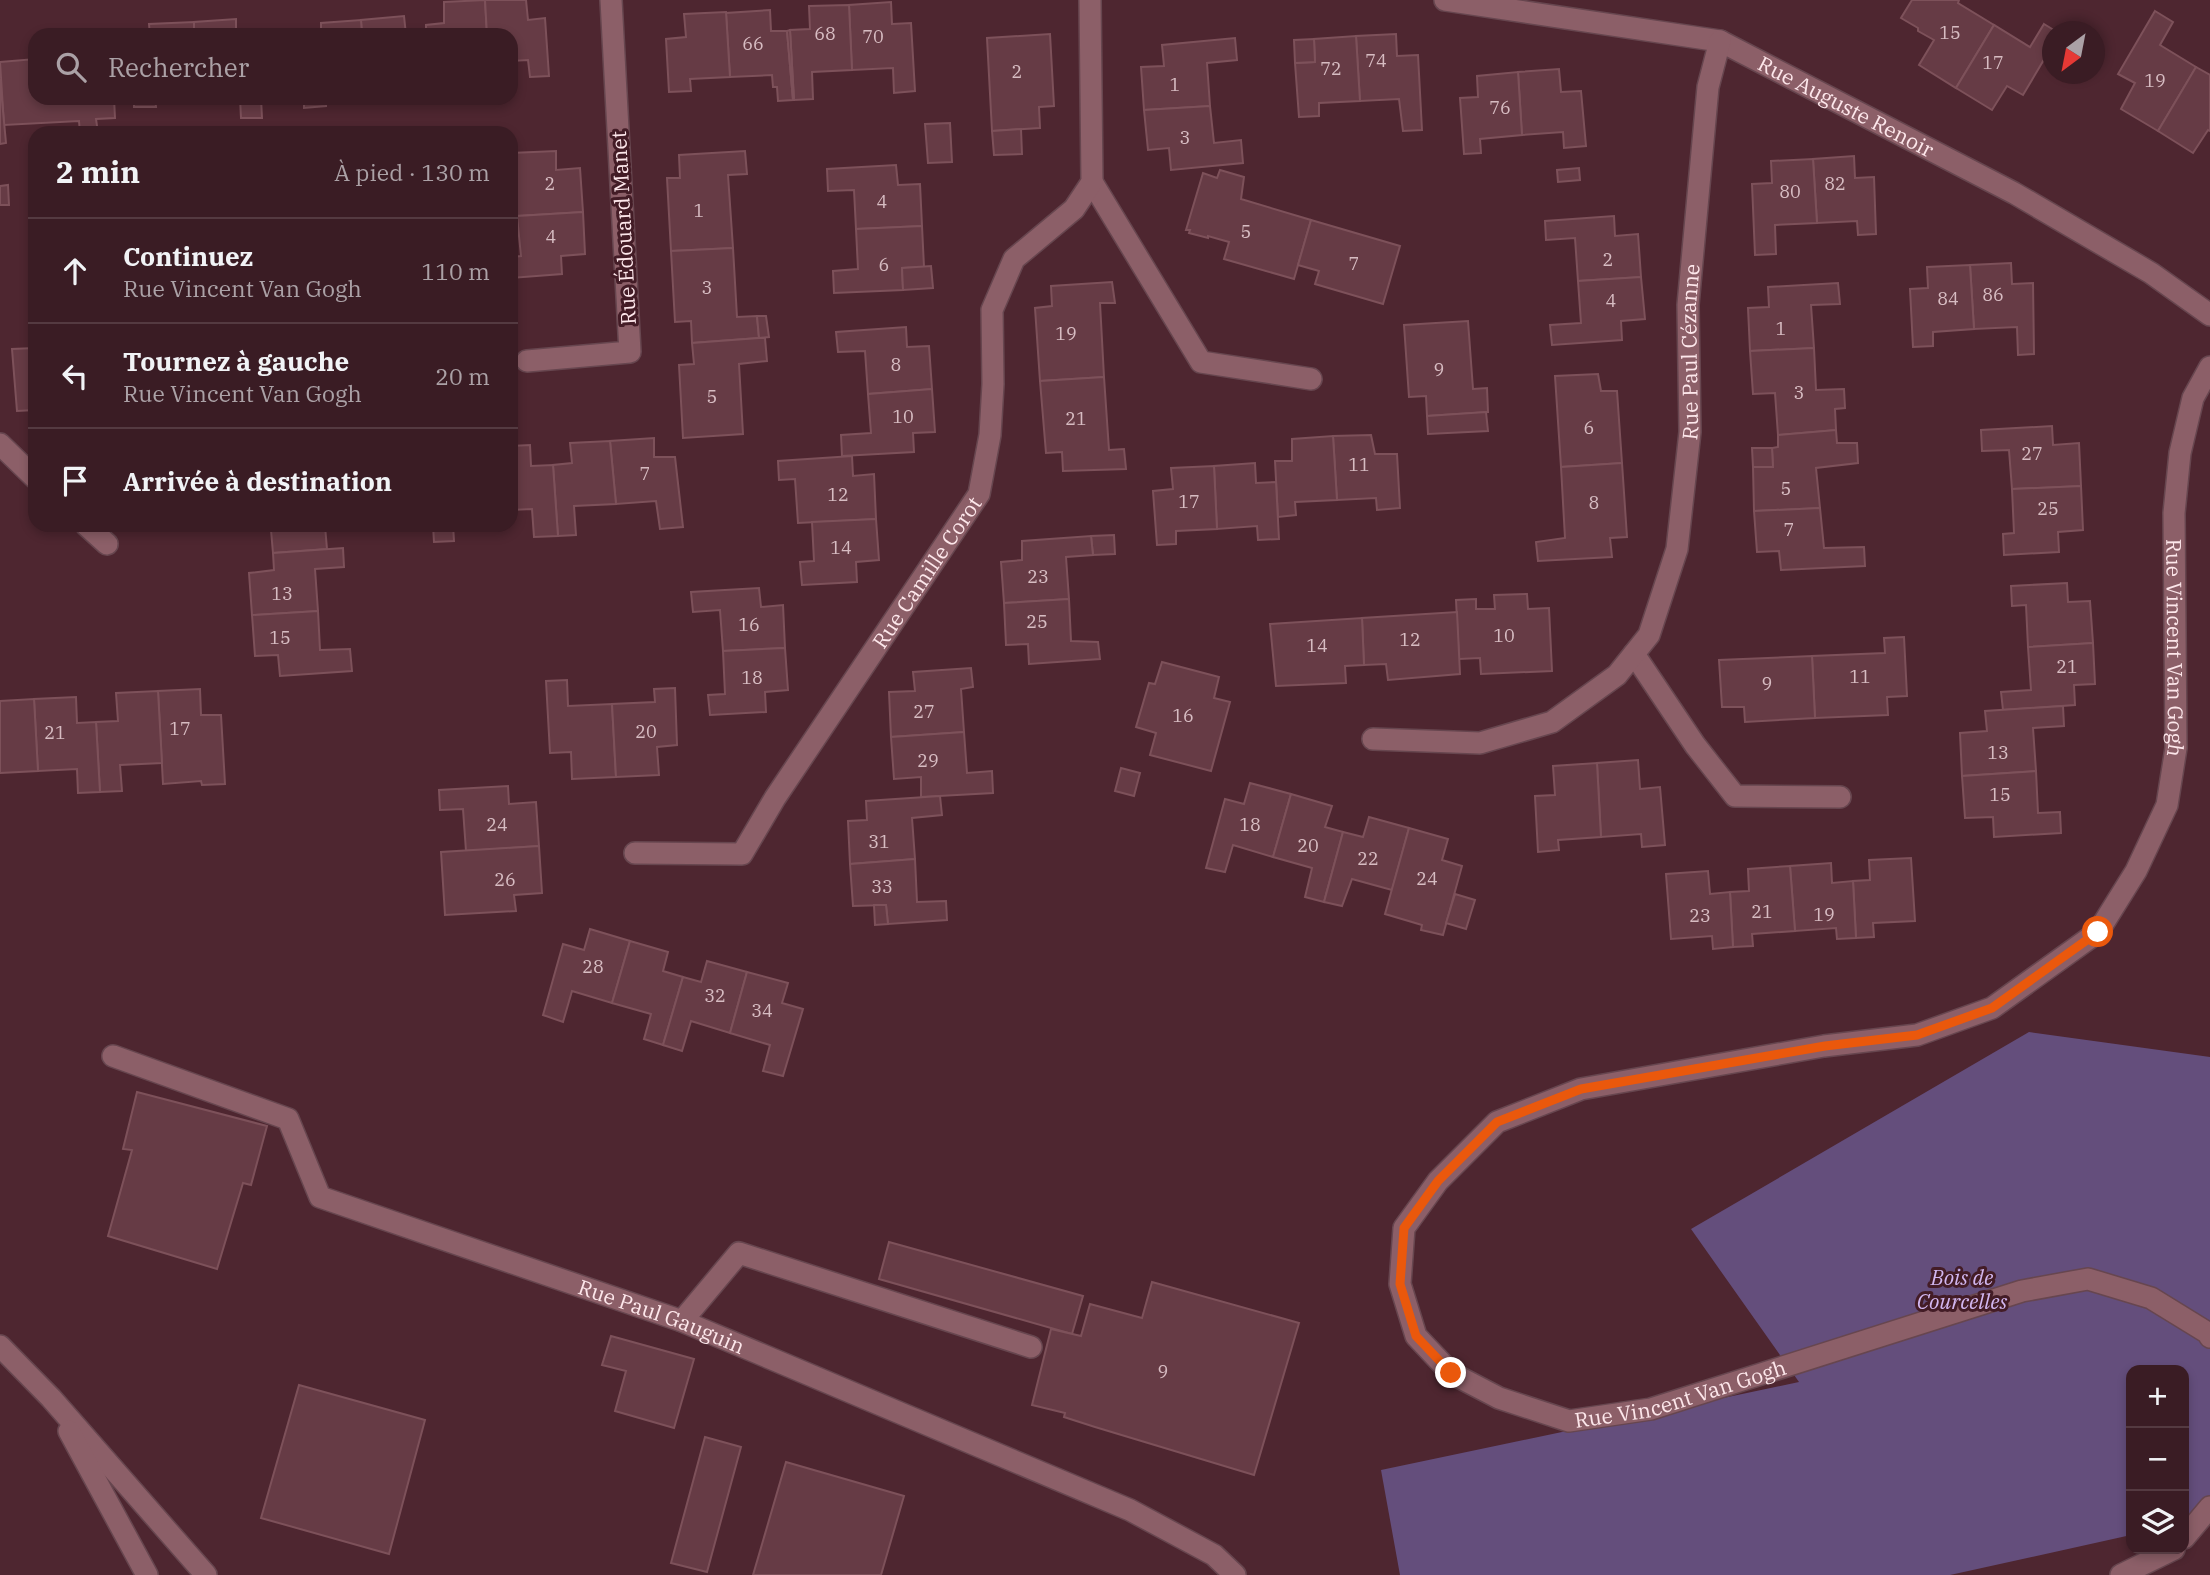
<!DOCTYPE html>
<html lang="fr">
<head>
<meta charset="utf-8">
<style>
	:root { --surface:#3a1c24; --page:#452931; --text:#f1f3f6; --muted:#aba1a6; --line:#543a41 }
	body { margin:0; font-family:"IBM Plex Serif",serif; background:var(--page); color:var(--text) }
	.controls { position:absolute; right:21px; bottom:21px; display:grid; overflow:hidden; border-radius:14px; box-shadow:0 4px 10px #0003 }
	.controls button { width:63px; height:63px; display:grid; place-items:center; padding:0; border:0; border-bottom:2px solid var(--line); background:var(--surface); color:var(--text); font:35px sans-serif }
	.compass { position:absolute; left:2042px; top:21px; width:63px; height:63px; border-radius:50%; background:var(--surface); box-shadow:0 4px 10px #0003; rotate:212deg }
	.stop { position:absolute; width:21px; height:21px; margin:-16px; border:5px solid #ea580c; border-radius:50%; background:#fff }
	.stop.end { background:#ea580c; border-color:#fff; box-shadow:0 2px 7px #0008 }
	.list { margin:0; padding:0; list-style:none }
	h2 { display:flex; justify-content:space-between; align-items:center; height:91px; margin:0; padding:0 28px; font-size:30px }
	h2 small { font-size:23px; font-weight:400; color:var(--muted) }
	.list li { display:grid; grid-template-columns:46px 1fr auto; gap:21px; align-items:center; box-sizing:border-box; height:105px; padding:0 28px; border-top:2px solid var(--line) }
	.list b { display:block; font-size:26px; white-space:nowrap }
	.list p { margin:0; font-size:23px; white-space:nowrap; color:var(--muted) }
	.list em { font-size:23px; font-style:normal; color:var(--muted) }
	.icon { flex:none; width:38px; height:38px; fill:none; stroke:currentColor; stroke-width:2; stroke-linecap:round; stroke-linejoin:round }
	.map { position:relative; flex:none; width:2210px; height:1575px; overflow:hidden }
	.search { position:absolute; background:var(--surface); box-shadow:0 4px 10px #0003; left:28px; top:28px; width:490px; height:77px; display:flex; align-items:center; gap:18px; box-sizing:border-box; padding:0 24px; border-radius:21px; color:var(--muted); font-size:26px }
	.panel { position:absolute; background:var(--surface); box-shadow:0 4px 10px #0003; left:28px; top:126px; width:490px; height:406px; border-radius:21px }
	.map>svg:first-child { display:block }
	.green { fill:#644e7c }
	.building { fill:#663b45; stroke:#7d515a; stroke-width:2 }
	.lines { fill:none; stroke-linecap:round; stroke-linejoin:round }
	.street-casing { stroke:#67464f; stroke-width:24 }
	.secondary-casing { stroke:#67464f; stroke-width:24 }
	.street { stroke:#8c5f68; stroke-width:21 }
	.secondary { stroke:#8c5f68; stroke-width:21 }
	.route { stroke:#ea580c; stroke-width:9 }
	.labels { text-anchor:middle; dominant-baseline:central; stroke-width:6; stroke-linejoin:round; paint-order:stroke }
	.number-label { font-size:18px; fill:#d7bcc2 }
	.street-label { font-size:21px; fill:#fde7eb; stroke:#431c26 }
	.park-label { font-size:21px; font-style:italic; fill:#d2b7f1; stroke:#431c26 }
</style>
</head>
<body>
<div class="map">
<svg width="2210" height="1575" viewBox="0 0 2210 1575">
	<rect width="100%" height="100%" fill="#4e2630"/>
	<path class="green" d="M2029,1032l181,25v460l-26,6v-153h-53v165l-181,40h-550l-19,-105 418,-88 -108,-153z"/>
	<g class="building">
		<path d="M485,0l2,35h-61v-10l18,-2v-21z"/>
		<path d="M485,0h41l2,20 17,-2 4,58 -19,1 -2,-17 -17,1v-26h-24z"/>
		<path d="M1912,0h47l-1,3 36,22 -38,63 -37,-23 15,-25 -16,-9v-3l-17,-10z"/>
		<path d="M891,2l1,22 19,-1 4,68 -21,2 -1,-25 -41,2 -3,-65z"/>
		<path d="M849,5l3,65 -40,2 1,27 -19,1 -4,-70 20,-1 -1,-23z"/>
		<path d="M770,10l1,21h16l6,69 -15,1 -1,-14h-4l-1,-12 -42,2 -4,-64z"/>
		<path d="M2155,11l18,11 -13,23 36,22 -38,64 -37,-22 14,-26 -17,-9z"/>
		<path d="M726,12l4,65 -40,2 1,12 -22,1 -3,-53 20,-2 -2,-23z"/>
		<path d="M404,16l2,19h-44l-1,-15z"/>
		<path d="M236,19v16h-42v-13z"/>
		<path d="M361,20l1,15h-41v-12z"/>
		<path d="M194,22v13h-44l-1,-11z"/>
		<path d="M2044,24l13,8h-5v14l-29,49 -16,-9 -15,24 -36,-22 38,-63 36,22z"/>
		<path d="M790,30l4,70h-1l-6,-69z"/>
		<path d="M1050,34l4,72 -15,1 1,21 -48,3 -5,-93z"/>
		<path d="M1396,34l1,22 21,-1 4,75 -19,1 -4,-32 -39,2 -4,-65z"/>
		<path d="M1356,36l4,65 -41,2v13l-20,1 -4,-54 20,-1 -1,-23z"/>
		<path d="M1235,38l2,22 -30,3 3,43 -66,4 -3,-43 23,-1 -2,-21z"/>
		<path d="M1314,39l1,23 -20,1 -1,-23z"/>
		<path d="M35,59v39h79l1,20 -19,1 2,14h-18l-1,-12 -75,4 -4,-63z"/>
		<path d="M2196,67l14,8v56l-2,-1 -15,23 -35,-22z"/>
		<path d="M1559,69l2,23 20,-1 5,55 -22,2 -1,-16 -41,3 -4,-63z"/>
		<path d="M1518,72l4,63 -42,4 1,14 -17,1 -4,-56 18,-1 -1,-21z"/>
		<path d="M0,79l6,64 -6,1z"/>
		<path d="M134,98h21l1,9h-22z"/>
		<path d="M240,98h21l1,20h-21z"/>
		<path d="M304,98h22v8l-22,2z"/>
		<path d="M408,98h22v4h-21z"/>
		<path d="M1210,106l4,37 27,-3 2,23 -72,7 -2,-22 -21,2 -4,-40z"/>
		<path d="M950,123l2,39 -24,1 -3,-39z"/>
		<path d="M1021,129l1,25 -28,1 -2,-24z"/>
		<path d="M556,151v19l24,-2 3,44 -66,4 -3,-42h-3v-21z"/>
		<path d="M745,151l2,23 -19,1 5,73 -62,3 -4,-73h13l-1,-23z"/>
		<path d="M1854,156l1,22 19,-1 2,57 -18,1 -1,-14 -40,2 -4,-64z"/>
		<path d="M1813,159l4,64 -42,2 1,29 -21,1 -3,-71 20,-1 -1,-22z"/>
		<path d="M896,165l2,20 22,-1 2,42 -66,3 -2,-39 -26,1 -1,-22z"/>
		<path d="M1579,168l1,12 -22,2 -1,-12z"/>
		<path d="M1220,170l24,7 -3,22 70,21 -17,59 -70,-20 5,-17 -21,-6v2l-19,-5 1,-3h-4l17,-57 14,5z"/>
		<path d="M8,185l1,20h-9v-19z"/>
		<path d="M583,212l2,42 -24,2 1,18 -51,4v-21l10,-1 -4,-40z"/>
		<path d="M1614,216l1,20 23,-2 3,43 -63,4 -3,-43 -29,2 -1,-19z"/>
		<path d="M1311,220l89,26 -17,58 -68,-20 4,-13 -21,-6z"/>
		<path d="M922,226l2,41 -22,1 1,22 -69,3 -1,-22 25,-2 -2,-40z"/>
		<path d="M733,248l4,69 20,-1 2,22 -67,5 -1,-22 -16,1 -4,-71z"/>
		<path d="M2011,263l1,21 21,-1 1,71 -16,1 -1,-28 -43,2 -4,-64z"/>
		<path d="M1970,265l4,64 -41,3v14l-20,1 -3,-58 18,-1 -1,-21z"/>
		<path d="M931,266l2,22 -30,2 -1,-22z"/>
		<path d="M1641,277l4,42 -24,2 1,19 -70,5 -2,-20 31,-2 -3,-42z"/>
		<path d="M1112,282l3,21h-15l4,74 -64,4 -5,-73 17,-2 -1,-20z"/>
		<path d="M1838,283l2,21 -29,1 3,43 -64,3 -2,-43 21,-1 -1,-20z"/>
		<path d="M757,316h9l3,21 -10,1z"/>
		<path d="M1468,321l5,68 14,-1 1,24 -61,4 -1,-20 -17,1 -5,-72z"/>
		<path d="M906,327l1,20 22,-1 3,43 -64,5 -3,-43 -27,1 -2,-20z"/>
		<path d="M759,338h6l2,23 -28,3 4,70 -60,4 -4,-73 15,-1 -2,-21z"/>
		<path d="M35,348v62l-18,1 -5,-62z"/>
		<path d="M1814,348l2,42 28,-1 1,19 -10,1 1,21 -58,5 -3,-42 -22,1 -3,-43z"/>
		<path d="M1598,374l3,17h16l5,72 -61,4 -6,-91z"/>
		<path d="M1104,377l5,73 15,-1 2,20 -63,2 -1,-19 -16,1 -6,-72z"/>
		<path d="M932,389l3,43 -22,1 1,19 -72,4 -1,-21 30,-2 -3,-39z"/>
		<path d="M1486,412l2,19 -60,3 -1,-18z"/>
		<path d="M2052,426l1,19 26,-2 2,43 -69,3 -3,-39 -27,1 -1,-21z"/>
		<path d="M1836,430l1,13h20l1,20 -42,5 4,40 -66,3 -1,-44h20l-1,-19 6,-1v-12z"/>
		<path d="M1371,435l4,19h22l3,54 -23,2 -1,-12 -39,2 -4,-64z"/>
		<path d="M1333,436l4,64 -42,2 1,13 -18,2 -3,-56h17v-22z"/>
		<path d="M654,438v19h21l8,70 -23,2 -4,-28 -40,3 -6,-63z"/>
		<path d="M610,441l6,63 -42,2 2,29 -18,1 -5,-71 19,-2 -2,-20z"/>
		<path d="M530,445l1,21 22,-1 5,71 -24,1 -2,-28 -21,1v-64z"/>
		<path d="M1752,448h20l1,19h-20z"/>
		<path d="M852,456l1,20 21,-2 2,45 -78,4 -3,-44 -16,1 -1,-19z"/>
		<path d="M1255,463l1,20 20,-1 3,57 -21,1 -1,-14 -40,3 -3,-63z"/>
		<path d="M1622,463l5,74 -17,1 2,19 -74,4 -2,-19 29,-4 -4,-71z"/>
		<path d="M1214,466l3,63 -41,2v13l-19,1 -4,-54 20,-2 -2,-21z"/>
		<path d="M2081,486l2,44 -25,2 1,20 -55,3 -1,-21 11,-1 -2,-44z"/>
		<path d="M1820,508l4,40 40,-1 1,19 -84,4 -2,-19 -22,1 -3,-41z"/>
		<path d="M876,519l3,41 -23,2 1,20 -55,3 -2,-23 14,-1 -2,-39z"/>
		<path d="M248,525l77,1 2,23 -54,4 -2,-23 -23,1z"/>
		<path d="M433,525h20l1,16 -20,1z"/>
		<path d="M1114,535l1,19 -22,1 -2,-19z"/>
		<path d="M1091,536l2,19 -27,2 3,42 -65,4 -3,-41 21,-2v-19z"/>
		<path d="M343,548l1,19 -29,2 3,42 -66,4 -3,-42 25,-3 -1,-17z"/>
		<path d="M2067,583l1,19 22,-1 3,42 -65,4 -2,-42 -14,1 -1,-20z"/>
		<path d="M759,588l2,19 22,-2 2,43 -62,3 -3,-41 -27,2 -2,-20z"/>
		<path d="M1527,594l1,15 21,-1 3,63 -71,3 -1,-16 -21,1 -3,-59 20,-1v10h19l-1,-14z"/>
		<path d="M1069,599l2,42 27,1 2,17 -71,5 -1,-20 -22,1 -2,-42z"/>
		<path d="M318,611l2,39 30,-1 2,22 -72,5 -2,-21 -23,1 -3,-41z"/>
		<path d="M1457,612l3,62 -72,6 -2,-16 -22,1 -2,-47z"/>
		<path d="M1362,618l2,47 -19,1 1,17 -70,3 -6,-62z"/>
		<path d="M1904,637l3,59 -20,1 1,18 -73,3 -3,-62 73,-3 -1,-15z"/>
		<path d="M2093,643l2,41 -21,1 1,20 -72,5 -2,-18 30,-2 -3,-43z"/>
		<path d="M785,648l3,42 -23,2 1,20 -56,3 -2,-20 17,-1 -2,-43z"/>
		<path d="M1812,656l3,62 -70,4 -1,-15h-22l-3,-47z"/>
		<path d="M1162,662l57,15 -5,21 16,4 -19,69 -61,-16 6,-22 -20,-6 13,-44 6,1z"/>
		<path d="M971,668l2,19 -12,2 3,43 -73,5 -2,-45 26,-1 -2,-19z"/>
		<path d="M567,680l1,26 44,-2 4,73 -44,2 -1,-27 -21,1 -4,-72z"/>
		<path d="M675,688l2,57 -20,2 2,28 -43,2 -4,-73 43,-2 -1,-13z"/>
		<path d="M200,689l1,26h20l4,69 -23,1 -1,-4 -38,3 -5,-93z"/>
		<path d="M158,691l4,72 -42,2 2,26 -22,1 -4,-70 22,-1 -2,-28z"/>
		<path d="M76,697l1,26 19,-1 4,70 -22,1 -1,-24 -39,2 -4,-72z"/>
		<path d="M34,699l4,72 -38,2v-72z"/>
		<path d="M2063,706l1,20 -31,2 3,43 -74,5 -2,-43 27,-2 -2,-20z"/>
		<path d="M964,732l3,41 25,-2 1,22 -72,4v-20l-27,2 -3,-42z"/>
		<path d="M1638,760l2,29 20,-2 5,58 -23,2 -1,-13 -40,3 -4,-74z"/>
		<path d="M1597,763l4,74 -43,3 1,10 -21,2 -3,-56 20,-1 -2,-29z"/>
		<path d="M1121,768l19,5 -6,23 -19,-5z"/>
		<path d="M2036,771l2,42 22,-1 1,21 -67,4 -1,-20 -28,1 -3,-42z"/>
		<path d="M1250,783l41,11 -18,63 -40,-12 -8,27 -19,-4 19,-69 19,5z"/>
		<path d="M508,786l1,18 27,-2 3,44 -73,5 -3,-42 -23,1 -1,-20z"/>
		<path d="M1291,794l41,12 -7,21 18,5 -19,70 -19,-5 7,-29 -39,-11z"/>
		<path d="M940,796l2,19 -30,3 3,41 -65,5 -2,-43 19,-1 -1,-19z"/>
		<path d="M1369,817l40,11 -17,62 -40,-11 -10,27 -18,-4 19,-70 20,5z"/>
		<path d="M1409,828l39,11 -6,21 20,6 -19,69 -22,-5 1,-5 -37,-11z"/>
		<path d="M539,846l3,47 -28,2 2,16 -71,4 -4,-63z"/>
		<path d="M1911,858l4,63 -42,2 1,14 -18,1 -3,-57 17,-1 -1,-20z"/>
		<path d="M915,859l2,43 29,-1 1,19 -59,4 -2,-19 -33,1 -3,-42z"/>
		<path d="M1831,863l1,20 21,-2 3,57 -19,1 -1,-11 -41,3 -5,-65z"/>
		<path d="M1790,866l5,65 -43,3 1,12 -20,1 -3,-55 19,-1 -1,-22z"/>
		<path d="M1708,871l2,23 20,-2 3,55 -20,2 -1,-13 -41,3 -5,-65z"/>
		<path d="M1455,894l20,6 -9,29 -20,-6z"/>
		<path d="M874,905h12l2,19 -13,1z"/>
		<path d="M590,929l40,12 -18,62 -40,-12 -9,31 -20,-7 20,-71 21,6z"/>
		<path d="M630,941l38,11 -5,19 20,6 -20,68 -19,-6 7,-25 -39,-11z"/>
		<path d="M707,961l40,11 -17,61 -39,-12 -9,30 -19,-6 20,-68 18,5z"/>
		<path d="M747,972l41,11 -6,20 21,6 -20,67 -20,-5 7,-26 -40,-12z"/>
		<path d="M137,1092l130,34 -16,59 -8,-2 -26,86 -109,-33 24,-86 -9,-1z"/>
		<path d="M889,1242l194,54 -11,38 -193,-55z"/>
		<path d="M1152,1282l147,41 -45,152 -159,-48 -31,-10 1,-4 -33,-8 19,-76 30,7 9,-32 52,14z"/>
		<path d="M611,1336l83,23 -20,69 -59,-17 11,-40 -24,-6z"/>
		<path d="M299,1385l126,35 -36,134 -128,-36z"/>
		<path d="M705,1437l36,10 -34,125 -36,-9z"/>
		<path d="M786,1462l118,34 -23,79h-128z"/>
	</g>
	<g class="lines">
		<g class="street-casing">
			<g id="street">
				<path id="s1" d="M1445,0l275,41 294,152 137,80 59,42"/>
				<path d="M1092,182l109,180 110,17"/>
				<path d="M527,361l103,-9 -19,-352"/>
				<path d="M0,444l35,34"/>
				<path d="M86,525l21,19"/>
				<path d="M1634,654l61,91 40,51 105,1"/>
				<path id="s2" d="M1373,739l107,4 72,-21 65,-47 32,-40 28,-86 13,-117 -2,-127 20,-218 12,-46"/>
				<path id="s3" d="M635,853l107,1 33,-56 204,-304 11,-59 3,-51 -1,-74 22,-51 60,-50 18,-27 -2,-182"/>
				<path id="s4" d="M113,1056l175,63 32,78 362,124 448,189 84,45 21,20"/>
				<path d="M682,1321l57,-68 292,94"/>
			</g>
		</g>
		<g class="secondary-casing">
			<g id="secondary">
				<path id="s5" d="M2210,367l-17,31 -13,55 -6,60 2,235 -9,57 -31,66 -38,61 -106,76 -75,27 -93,11 -243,43 -84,33 -59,59 -34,47 -4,56 16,52 35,37 48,25 70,23 82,-12 371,-118 66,-12 63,19 57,35 2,4"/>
				<path d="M0,1346l51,52 155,177"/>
				<path d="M69,1431l78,144"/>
				<path d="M2184,1538l26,-31"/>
				<path d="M2121,1575l53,-26"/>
			</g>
		</g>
		<use href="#street" class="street"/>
		<use href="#secondary" class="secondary"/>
	</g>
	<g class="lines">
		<path class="route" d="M1451,1373l-35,-37 -16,-52 4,-56 34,-47 59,-59 84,-33 244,-43 92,-11 75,-27 106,-76"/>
	</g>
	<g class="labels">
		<g class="number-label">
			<text x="1950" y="32">15</text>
			<text x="825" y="33">68</text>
			<text x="873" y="36">70</text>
			<text x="753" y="43">66</text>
			<text x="1376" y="60">74</text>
			<text x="1993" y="62">17</text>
			<text x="1331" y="68">72</text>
			<text x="1017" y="71">2</text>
			<text x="2155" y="80">19</text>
			<text x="1175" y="84">1</text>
			<text x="1500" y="107">76</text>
			<text x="1185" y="137">3</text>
			<text x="550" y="183">2</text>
			<text x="1835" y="183">82</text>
			<text x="1790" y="191">80</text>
			<text x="882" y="201">4</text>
			<text x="699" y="210">1</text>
			<text x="1246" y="231">5</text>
			<text x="551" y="236">4</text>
			<text x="1608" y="259">2</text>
			<text x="1354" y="263">7</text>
			<text x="884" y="264">6</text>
			<text x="707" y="287">3</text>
			<text x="1993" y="294">86</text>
			<text x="1948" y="298">84</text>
			<text x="1611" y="300">4</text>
			<text x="1781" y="328">1</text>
			<text x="1066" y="333">19</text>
			<text x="896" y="364">8</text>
			<text x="1439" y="369">9</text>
			<text x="1799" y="392">3</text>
			<text x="712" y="396">5</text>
			<text x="903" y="416">10</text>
			<text x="1076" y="418">21</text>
			<text x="1589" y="427">6</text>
			<text x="2032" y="453">27</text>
			<text x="1359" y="464">11</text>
			<text x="645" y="473">7</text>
			<text x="1786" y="488">5</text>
			<text x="838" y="494">12</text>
			<text x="1189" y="501">17</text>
			<text x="1594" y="502">8</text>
			<text x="2048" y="508">25</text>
			<text x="1789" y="529">7</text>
			<text x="841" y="547">14</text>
			<text x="1038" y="576">23</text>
			<text x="282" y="593">13</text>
			<text x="1037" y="621">25</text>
			<text x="749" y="624">16</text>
			<text x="1504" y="635">10</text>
			<text x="280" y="637">15</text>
			<text x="1410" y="639">12</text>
			<text x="1317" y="645">14</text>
			<text x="2067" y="666">21</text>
			<text x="1860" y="676">11</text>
			<text x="752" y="677">18</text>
			<text x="1767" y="683">9</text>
			<text x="924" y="711">27</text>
			<text x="1183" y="715">16</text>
			<text x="180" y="728">17</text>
			<text x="646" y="731">20</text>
			<text x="55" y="732">21</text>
			<text x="1998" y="752">13</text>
			<text x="928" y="760">29</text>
			<text x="2000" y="794">15</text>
			<text x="497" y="824">24</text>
			<text x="1250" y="824">18</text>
			<text x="879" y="841">31</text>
			<text x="1308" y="845">20</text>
			<text x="1368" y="858">22</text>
			<text x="1427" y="878">24</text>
			<text x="505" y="879">26</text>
			<text x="882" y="886">33</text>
			<text x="1762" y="911">21</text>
			<text x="1824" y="914">19</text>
			<text x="1700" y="915">23</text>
			<text x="593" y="966">28</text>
			<text x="715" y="995">32</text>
			<text x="762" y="1010">34</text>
			<text x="1163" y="1371">9</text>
		</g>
		<g class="street-label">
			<text stroke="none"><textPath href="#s1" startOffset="420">Rue Auguste Renoir</textPath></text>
			<text transform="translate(623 228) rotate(-93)">Rue Édouard Manet</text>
			<text stroke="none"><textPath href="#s2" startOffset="602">Rue Paul Cézanne</textPath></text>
			<text stroke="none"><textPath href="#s3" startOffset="444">Rue Camille Corot</textPath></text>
			<text stroke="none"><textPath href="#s5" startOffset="287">Rue Vincent Van Gogh</textPath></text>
			<text stroke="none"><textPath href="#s4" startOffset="632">Rue Paul Gauguin</textPath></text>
			<text stroke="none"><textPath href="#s5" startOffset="1776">Rue Vincent Van Gogh</textPath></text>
		</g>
		<g class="park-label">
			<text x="1962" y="1277">Bois de<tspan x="1962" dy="24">Courcelles</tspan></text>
		</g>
	</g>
</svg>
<div class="controls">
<button>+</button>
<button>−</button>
<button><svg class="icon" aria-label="layers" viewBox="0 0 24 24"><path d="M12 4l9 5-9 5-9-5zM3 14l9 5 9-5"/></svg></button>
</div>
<svg class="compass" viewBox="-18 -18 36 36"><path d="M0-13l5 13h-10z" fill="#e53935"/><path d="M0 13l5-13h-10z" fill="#aba1a6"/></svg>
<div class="stop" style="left:2098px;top:932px"></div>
<div class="stop end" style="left:1451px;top:1373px"></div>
<div class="search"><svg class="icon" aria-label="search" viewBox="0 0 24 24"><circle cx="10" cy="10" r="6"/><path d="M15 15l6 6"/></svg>Rechercher</div>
<section class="panel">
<h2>2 min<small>À pied · 130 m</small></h2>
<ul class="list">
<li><svg class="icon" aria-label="ahead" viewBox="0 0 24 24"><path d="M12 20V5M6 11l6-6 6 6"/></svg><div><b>Continuez</b><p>Rue Vincent Van Gogh</p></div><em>110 m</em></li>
<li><svg class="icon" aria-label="left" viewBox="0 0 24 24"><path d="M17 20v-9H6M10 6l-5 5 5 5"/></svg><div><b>Tournez à gauche</b><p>Rue Vincent Van Gogh</p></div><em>20 m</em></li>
<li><svg class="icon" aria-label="arrive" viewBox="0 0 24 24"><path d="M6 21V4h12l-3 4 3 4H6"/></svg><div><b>Arrivée à destination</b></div></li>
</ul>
</section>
</div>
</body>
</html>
